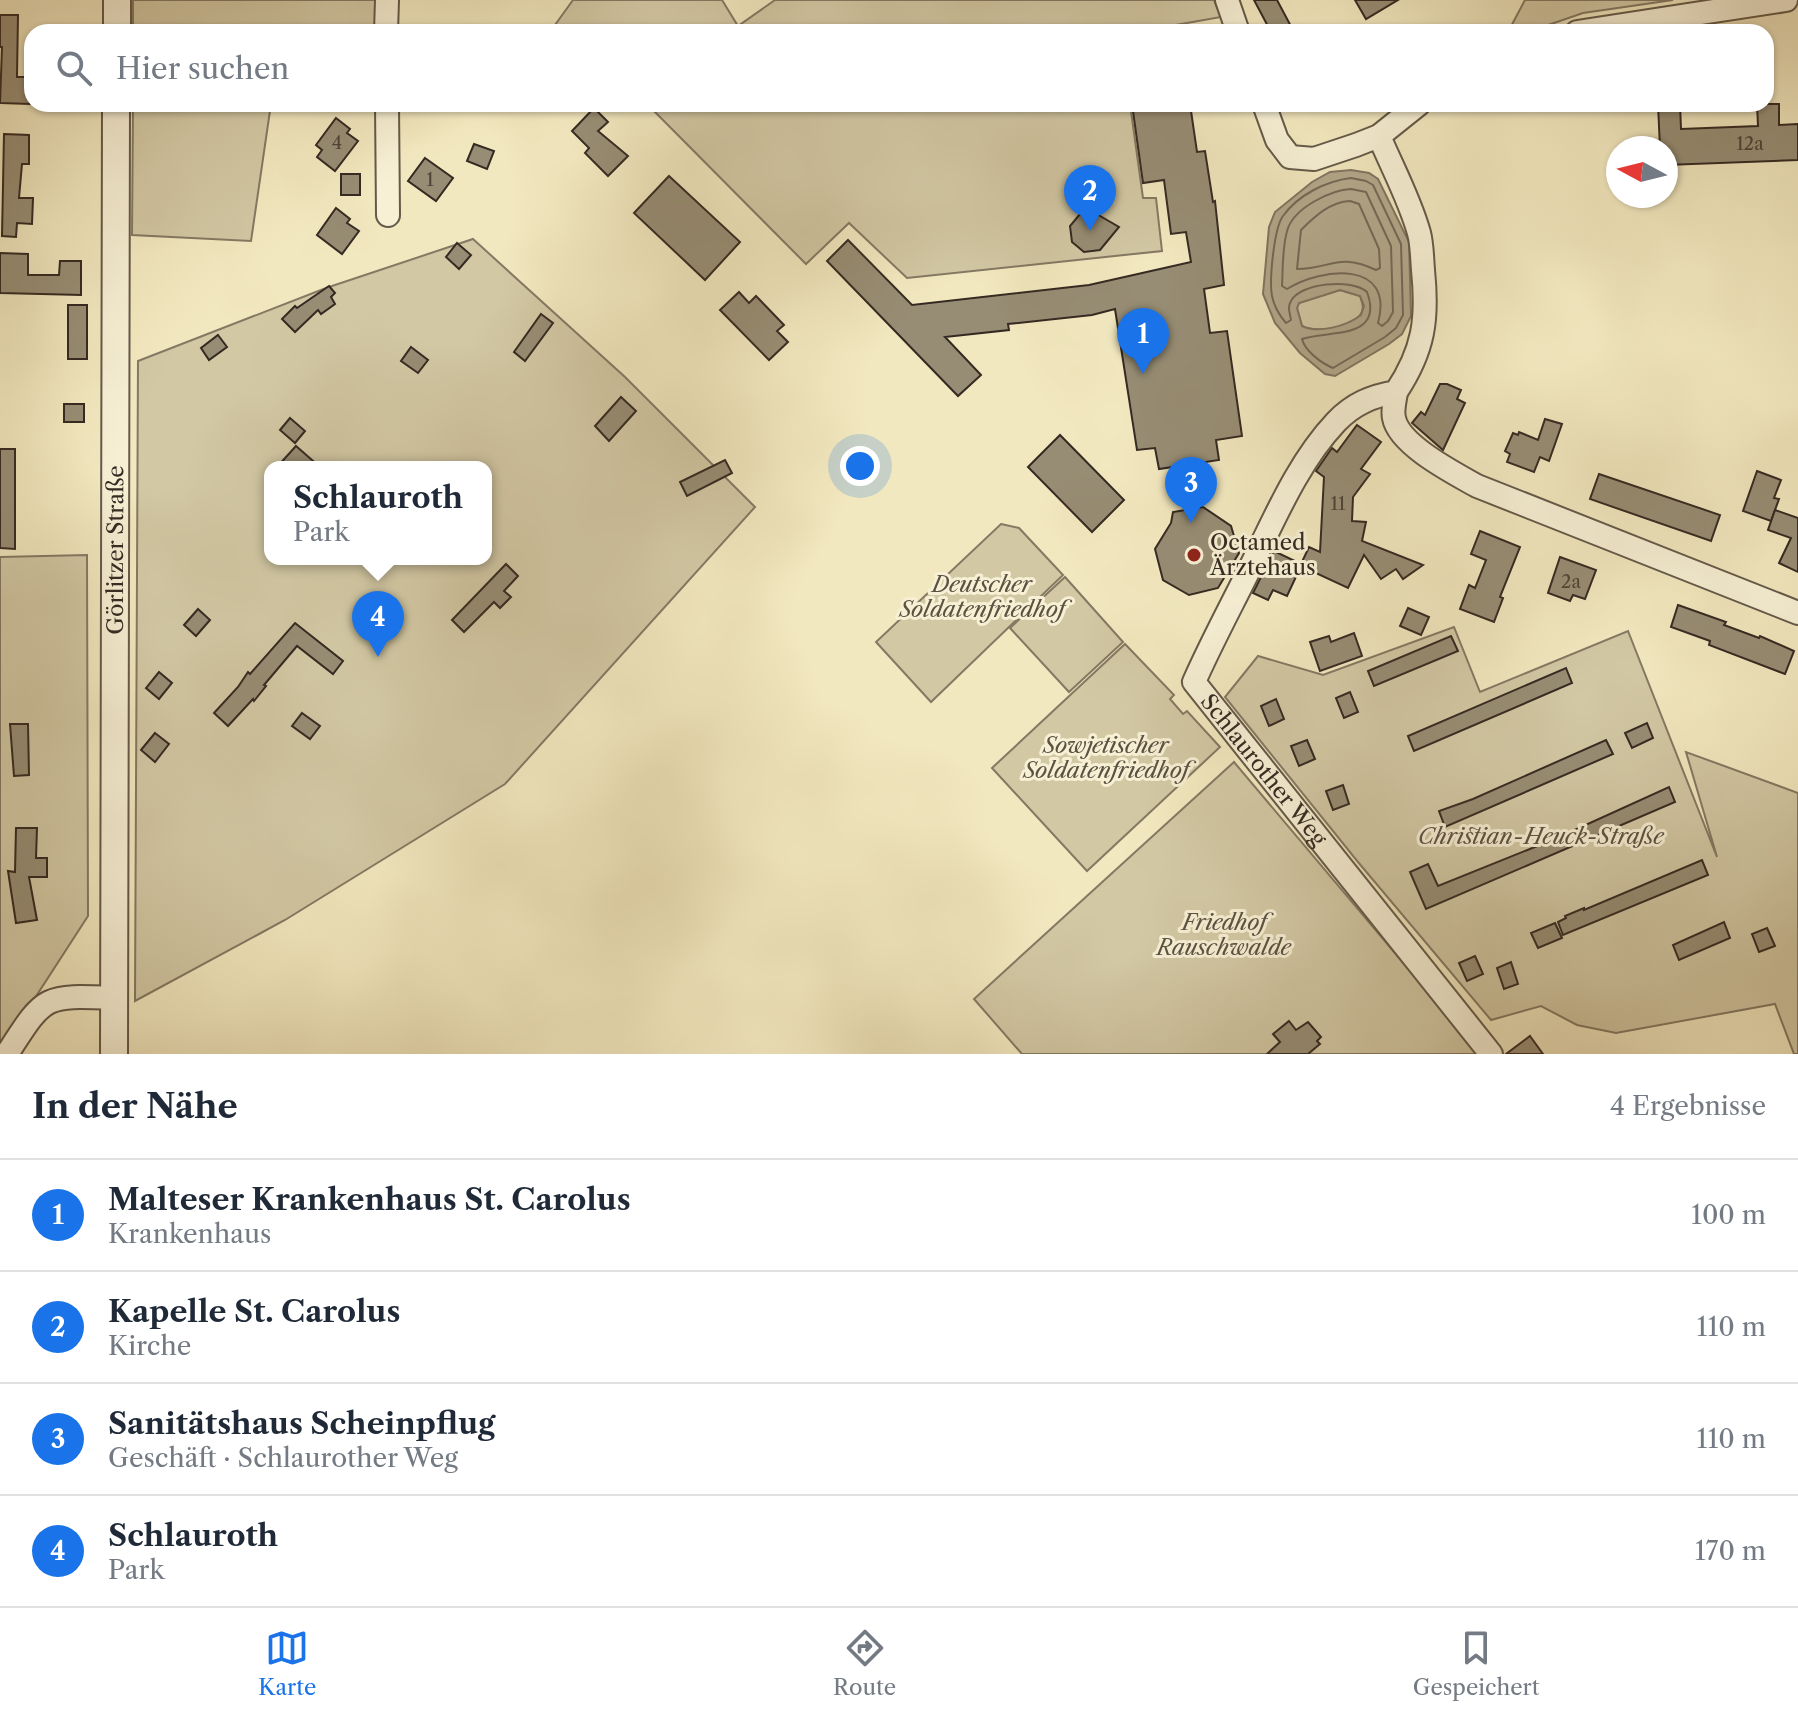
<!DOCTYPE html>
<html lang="de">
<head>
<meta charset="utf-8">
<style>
	:root { --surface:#fff; --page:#f2f2f3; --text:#1f2937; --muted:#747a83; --line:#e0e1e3; --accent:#1a73e8 }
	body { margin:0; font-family:"Libre Caslon Text",serif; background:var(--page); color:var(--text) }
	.compass { position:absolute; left:1606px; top:136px; width:72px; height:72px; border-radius:50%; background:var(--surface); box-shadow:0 2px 6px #0004; rotate:277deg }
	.you { position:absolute; left:860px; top:466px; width:28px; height:28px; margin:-20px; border:6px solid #fff; border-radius:50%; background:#1a73e8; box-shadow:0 0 0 12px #1a73e833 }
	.badge { display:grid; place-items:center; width:52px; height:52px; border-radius:50%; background:var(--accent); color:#fff; font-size:26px; font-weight:700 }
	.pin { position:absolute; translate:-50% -66px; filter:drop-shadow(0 2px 4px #0008) }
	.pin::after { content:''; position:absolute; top:42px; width:28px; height:24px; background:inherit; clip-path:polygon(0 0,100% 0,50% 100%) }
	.popup { position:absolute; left:264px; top:461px; width:228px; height:104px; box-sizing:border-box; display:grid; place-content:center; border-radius:16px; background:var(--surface); filter:drop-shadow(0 2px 6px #0005); font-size:26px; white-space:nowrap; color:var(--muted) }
	.popup b { font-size:30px; color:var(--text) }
	.popup::after { content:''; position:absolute; left:50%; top:100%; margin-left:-16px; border:16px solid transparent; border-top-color:var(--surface) }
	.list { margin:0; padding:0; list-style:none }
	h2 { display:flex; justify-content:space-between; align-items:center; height:104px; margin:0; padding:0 32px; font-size:34px }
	h2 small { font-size:26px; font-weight:400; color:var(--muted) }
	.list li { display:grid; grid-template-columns:52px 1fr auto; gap:24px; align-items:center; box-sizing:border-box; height:112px; padding:0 32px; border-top:2px solid var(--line) }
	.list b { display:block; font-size:30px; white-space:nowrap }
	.list p { margin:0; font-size:26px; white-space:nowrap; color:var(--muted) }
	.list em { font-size:26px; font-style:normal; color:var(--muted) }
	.icon { flex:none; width:44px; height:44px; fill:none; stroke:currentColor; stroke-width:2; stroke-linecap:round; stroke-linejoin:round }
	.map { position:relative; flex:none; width:1798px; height:1054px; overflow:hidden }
	.search { position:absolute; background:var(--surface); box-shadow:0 2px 6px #0004; left:24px; right:24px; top:24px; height:88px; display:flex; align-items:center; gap:20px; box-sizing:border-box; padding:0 28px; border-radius:24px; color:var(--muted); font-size:30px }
	.sheet { height:552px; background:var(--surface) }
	nav { display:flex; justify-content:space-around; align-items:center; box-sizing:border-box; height:112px; border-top:2px solid var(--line); background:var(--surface); font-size:22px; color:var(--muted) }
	nav a { display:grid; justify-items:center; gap:4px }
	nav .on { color:var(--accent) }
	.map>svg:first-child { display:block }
	.green { fill:#d2c8a4; stroke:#847963; stroke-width:2; fill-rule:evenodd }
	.water { fill:#b2a78a; stroke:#807560; stroke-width:2; fill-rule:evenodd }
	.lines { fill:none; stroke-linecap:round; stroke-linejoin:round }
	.shore { stroke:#746856; stroke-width:2 }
	.building { fill:#978d74; stroke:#352a22; stroke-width:2 }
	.minor-casing { stroke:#645a49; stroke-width:26 }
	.tertiary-casing { stroke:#645a49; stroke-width:30 }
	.minor { stroke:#f7f0d5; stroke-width:22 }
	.tertiary { stroke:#f7f0d5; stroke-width:26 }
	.poi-dot { fill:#8f2418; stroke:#f7f0d5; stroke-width:3 }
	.labels { text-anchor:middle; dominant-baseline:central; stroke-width:6; stroke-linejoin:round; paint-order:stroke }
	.number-label { font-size:18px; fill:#4e4336 }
	.poi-label { font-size:22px; fill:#352a22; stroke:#f7f0d5; text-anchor:start }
	.street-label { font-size:22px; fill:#352a22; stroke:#f7f0d5 }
	.park-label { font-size:22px; font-style:italic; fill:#5c5242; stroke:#f7f0d5 }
</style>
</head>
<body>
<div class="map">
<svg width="1798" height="1054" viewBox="0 0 1798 1054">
	<rect width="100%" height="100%" fill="#f2e8bf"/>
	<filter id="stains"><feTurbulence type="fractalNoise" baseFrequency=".0025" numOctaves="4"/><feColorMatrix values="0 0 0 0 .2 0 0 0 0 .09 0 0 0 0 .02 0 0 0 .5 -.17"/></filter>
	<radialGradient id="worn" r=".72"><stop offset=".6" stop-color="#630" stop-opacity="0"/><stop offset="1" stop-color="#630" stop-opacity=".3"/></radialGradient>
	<g class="green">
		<path d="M133,0h251l-1,32h-250z"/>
		<path d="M573,0h149l16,26 37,-26h439l7,17 -85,15h-586z"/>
		<path d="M1525,0h148l-90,13 -55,19h-20z"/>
		<path d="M133,104h138l-20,137 -119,-6z"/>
		<path d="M647,104h483l13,94h13l6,53 -255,27 -58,-55 -43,41z"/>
		<path d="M473,239l152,138 130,130 -250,277 -220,136 -150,81 3,-640 188,-73zM270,467h216v92h-216z"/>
		<path d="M1340,290l20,6c2,6 5,13 0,19 -9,14 -45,18 -58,11l-5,-18 2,-5z"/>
		<path d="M1001,524l18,4 44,47 -132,127 -55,-60z"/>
		<path d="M87,555l1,361 -88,136v-495z"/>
		<path d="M1065,577l58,65 -54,50 -59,-64z"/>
		<path d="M1454,627l26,65 148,-61 89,226 -31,-105 112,41v261h-4l-19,-50 -159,29 -39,-8 -36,-19 -50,14 -133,-158 -133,-165 33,-41 65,19z"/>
		<path d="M1125,644l49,51 -4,4 13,15 4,-3 33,36 -133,124 -95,-103z"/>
		<path d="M1234,762l246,292h-458l-48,-55z"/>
	</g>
	<path class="water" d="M1351,170l18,3 9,6 31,63 2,74 -9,18 -13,10 -54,32 -10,-2 -25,-21 -25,-30 -12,-29 6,-67 6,-15 37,-30 18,-10zM1340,290l20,6 4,10 -3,9c-14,11 -43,19 -59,11l-5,-18 2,-5z"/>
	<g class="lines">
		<g class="shore">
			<path d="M1351,178l15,3 7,4 28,59 2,71 -7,13 -11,9 -52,31c-12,-5 -28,-17 -31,-29 24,-9 83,2 65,-47 -15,-14 -67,-9 -76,9 -4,6 -1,12 0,19l-5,3c-7,-8 -12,-17 -14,-27 -3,-15 2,-68 11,-80 15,-21 43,-35 68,-38z"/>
			<path d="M1351,189l15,3 25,54 2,66 -5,9 -6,5 -4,-3c17,-63 -56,-56 -91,-34l-5,-3c1,-18 0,-41 6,-58 8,-21 43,-38 63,-39z"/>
			<path d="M1350,201l9,3 20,45 1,19 -4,2c-38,-18 -45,-1 -79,-1l4,-39c14,-14 29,-28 49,-29z"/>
		</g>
	</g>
	<g class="building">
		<path d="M1254,0h23l17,32h-23z"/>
		<path d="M1355,0h43l-32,19z"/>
		<path d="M0,15h18l-1,62h15l-2,27 -30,-1 2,-56h-2z"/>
		<path d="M1132,104h58l7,48 8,-1 8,51 2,-1 9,84 -20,4 6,44 17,-2 15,105 -26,4 3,20 -60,9 -4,-21 -18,2 -22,-141 -23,6 -84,9 1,6 -64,7 36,38 -23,21 -131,-135 21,-21 64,65 177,-20 102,-23 -5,-30 -15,2 -7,-54 -21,3z"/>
		<path d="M1658,104h22l1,25 77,-3 -1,-22h22v21l19,-1v36l-132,5v-17h-6z"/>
		<path d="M594,108l14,14 -10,9 30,25 -20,20 -23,-23 4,-5 -17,-17z"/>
		<path d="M336,118l14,11 -3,4 11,8 -23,30 -18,-14 5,-7 -6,-5z"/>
		<path d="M4,134l25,1v29h-7l-3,34h14l-1,26 -15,-1 -1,14 -14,-1z"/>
		<path d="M474,144l20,7 -7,18 -20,-8z"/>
		<path d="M425,158l28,20 -17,23 -28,-20z"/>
		<rect x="341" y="174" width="19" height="21"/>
		<path d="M669,176l71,66 -35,38 -71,-67z"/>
		<path d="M336,208l14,11 -3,4 12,8 -17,23 -25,-19z"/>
		<path d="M1095,213l24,14 -19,23 -16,2 -12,-10 -2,-16 10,-12z"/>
		<path d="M457,243l14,12 -12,14 -13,-12z"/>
		<path d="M0,253l28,1v21h31l1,-14h21v34l-81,-2z"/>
		<path d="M329,286l6,7 -4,4 4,7 -14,10 -3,-4 -23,22 -13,-13 13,-13 2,2z"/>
		<path d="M739,292l10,11 7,-7 28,29 -7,6 11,11 -19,18 -49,-50z"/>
		<rect x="68" y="305" width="19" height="54"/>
		<path d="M541,314l12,9 -28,38 -11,-9z"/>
		<path d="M218,335l9,12 -18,13 -8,-12z"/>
		<path d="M411,347l17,13 -10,13 -17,-12z"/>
		<path d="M1440,384h7l14,6 -4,9 8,4 -22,47 -31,-27 9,-11 4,3z"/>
		<path d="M621,397l15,14 -27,30 -14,-15z"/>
		<rect x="64" y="404" width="20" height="18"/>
		<path d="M290,418l15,13 -10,12 -15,-13z"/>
		<path d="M1545,419l17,5 -13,37 -9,-4 -6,15 -27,-10 3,-8 -5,-3 8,-18 5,2 1,-3 19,8z"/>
		<path d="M1357,425l24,17 -20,27 9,5 -17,23 -1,24 14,1 -4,19 61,24 -20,14 -7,-10 -15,10 -17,-24 -16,33 -47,-22 -14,30 -14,-6 -5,10 -15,-7 21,-42 27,13 8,-17 11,5 4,-75 -8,-6 16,-23 5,4z"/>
		<path d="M1060,435l64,65 -32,32 -64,-65z"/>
		<path d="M296,446l24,21h-43z"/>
		<path d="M0,449h15v100l-15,-1z"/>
		<path d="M725,460l7,13 -45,23 -7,-14z"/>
		<path d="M1757,471l24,9 -7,18 5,1 -8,22 -28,-10z"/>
		<path d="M1599,474l121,41 -9,26 -121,-42z"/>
		<path d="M1203,507l28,19 8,27 -21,35 -29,7 -26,-15 -8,-31 16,-26 2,-11z"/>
		<path d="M1775,510l23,8v54l-19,-9 12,-25 -23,-8z"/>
		<path d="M1480,531l40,16 -20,50 3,1 -9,24 -34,-13 9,-24 6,3 11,-28 -15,-6z"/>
		<path d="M1560,557l36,13 -11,29 -12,-4 -3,6 -22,-8z"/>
		<path d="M506,564l12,12 -14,15 7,6 -11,11 -6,-6 -30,30 -12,-12z"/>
		<path d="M1678,605l48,17 -2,3 35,13 1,-2 34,15 -9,23 -76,-29 1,-4 -39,-14z"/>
		<path d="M1408,608l21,9 -8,18 -21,-9z"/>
		<path d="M198,609l12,11 -14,16 -12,-11z"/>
		<path d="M295,623l48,38 -10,13 -36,-28 -33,39 2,1 -12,15 -1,-2 -25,27 -14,-13 24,-26 10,-15 2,2z"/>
		<path d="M1354,633l8,23 -42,15 -10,-29 19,-6 2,6z"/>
		<path d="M1451,636l7,15 -84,35 -6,-15z"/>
		<path d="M1566,668l6,15 -158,68 -6,-15z"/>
		<path d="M159,672l13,11 -13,16 -13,-11z"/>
		<path d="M1350,692l8,20 -14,6 -8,-20z"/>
		<path d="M1276,699l8,20 -15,7 -8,-20z"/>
		<path d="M302,713l18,13 -10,13 -18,-13z"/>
		<path d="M1647,723l6,15 -21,10 -7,-15z"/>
		<path d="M10,724h18l1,51 -15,1z"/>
		<path d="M155,733l14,11 -14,18 -14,-12z"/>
		<path d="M1307,740l8,19 -16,7 -8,-20z"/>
		<path d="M1606,740l7,14 -168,73 -6,-16 34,-12z"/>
		<path d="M1343,785l6,19 -16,6 -7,-19z"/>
		<path d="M1669,787l6,15 -249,107 -16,-37 18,-8 10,22 119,-48z"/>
		<path d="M16,828h21l-1,30h11v19h-18l8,43 -21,3 -8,-52 7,1z"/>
		<path d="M1702,860l6,15 -145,60 -5,-13 8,-4 -1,-2 19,-8v2z"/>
		<path d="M1724,922l6,16 -51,22 -6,-15z"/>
		<path d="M1555,923l7,15 -24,10 -7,-15z"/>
		<path d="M1767,928l8,18 -16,6 -7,-18z"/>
		<path d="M1475,956l8,18 -16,7 -8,-18z"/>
		<path d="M1511,962l7,22 -14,5 -7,-21z"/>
		<path d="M1289,1021l7,9 12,-8 13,15 -4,4 3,3 -12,10h-41l13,-12 -7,-8z"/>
		<path d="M1530,1036l13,18h-37z"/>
	</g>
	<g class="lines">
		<g class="minor-casing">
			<g id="minor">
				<path d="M1227,0l11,32"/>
				<path d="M386,32l1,-32"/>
				<path d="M1577,32l209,-32"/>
				<path d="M387,104l1,111"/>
				<path d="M1264,104l13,36 13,17 24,2 42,-14 23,-9 40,-32"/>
				<path id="s1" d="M1379,136c13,31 31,64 40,97 3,11 3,25 4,37 5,49 1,80 -27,122 -24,4 -43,12 -60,30 -36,38 -59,91 -82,138 -20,41 -42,81 -60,122l297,372"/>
				<path d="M1396,392c-1,8 -4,18 -2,26 5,27 60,55 83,68l321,127"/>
				<path d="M7,1054c38,-59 36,-59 107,-56"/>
			</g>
		</g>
		<g class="tertiary-casing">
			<g id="tertiary">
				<path d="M117,32v-32"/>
				<path id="s2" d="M114,1054l2,-950"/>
			</g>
		</g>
		<use href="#minor" class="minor"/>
		<use href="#tertiary" class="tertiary"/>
	</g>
	<circle class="poi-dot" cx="1194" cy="555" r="8"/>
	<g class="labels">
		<g class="number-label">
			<text x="337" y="143">4</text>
			<text x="1750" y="144">12a</text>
			<text x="430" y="180">1</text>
			<text x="1338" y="504">11</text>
			<text x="1571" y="582">2a</text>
		</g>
		<g class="poi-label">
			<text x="1210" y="542">Octamed<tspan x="1210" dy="25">Ärztehaus</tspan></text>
		</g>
		<g class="street-label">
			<text stroke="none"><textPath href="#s2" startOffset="504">Görlitzer Straße</textPath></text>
			<text stroke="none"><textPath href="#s1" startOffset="748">Schlaurother Weg</textPath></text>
		</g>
		<g class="park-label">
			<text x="982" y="584">Deutscher<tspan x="982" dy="25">Soldatenfriedhof</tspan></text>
			<text x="1106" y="745">Sowjetischer<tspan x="1106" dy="25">Soldatenfriedhof</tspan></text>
			<text x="1541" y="836">Christian-Heuck-Straße</text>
			<text x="1224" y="922">Friedhof<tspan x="1224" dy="25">Rauschwalde</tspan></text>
		</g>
	</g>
	<rect width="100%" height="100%" filter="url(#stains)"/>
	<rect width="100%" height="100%" fill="url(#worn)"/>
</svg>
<svg class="compass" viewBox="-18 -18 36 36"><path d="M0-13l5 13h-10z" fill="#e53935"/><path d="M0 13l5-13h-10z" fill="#747a83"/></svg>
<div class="you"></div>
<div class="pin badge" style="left:1143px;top:374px">1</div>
<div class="pin badge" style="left:1090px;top:231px">2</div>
<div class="pin badge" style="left:1191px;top:523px">3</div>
<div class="pin badge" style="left:378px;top:657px">4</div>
<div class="popup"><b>Schlauroth</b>Park</div>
<div class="search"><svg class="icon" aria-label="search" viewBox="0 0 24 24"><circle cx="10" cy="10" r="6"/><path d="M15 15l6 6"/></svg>Hier suchen</div>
</div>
<section class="sheet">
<h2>In der Nähe<small>4 Ergebnisse</small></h2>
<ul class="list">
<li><span class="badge">1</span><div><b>Malteser Krankenhaus St. Carolus</b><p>Krankenhaus</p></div><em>100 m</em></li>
<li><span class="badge">2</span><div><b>Kapelle St. Carolus</b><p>Kirche</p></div><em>110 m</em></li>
<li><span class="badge">3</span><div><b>Sanitätshaus Scheinpflug</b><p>Geschäft · Schlaurother Weg</p></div><em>110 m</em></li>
<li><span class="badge">4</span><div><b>Schlauroth</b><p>Park</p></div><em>170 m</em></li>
</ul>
</section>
<nav>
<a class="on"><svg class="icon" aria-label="map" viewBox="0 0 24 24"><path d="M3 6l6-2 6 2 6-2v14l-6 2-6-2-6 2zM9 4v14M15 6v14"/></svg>Karte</a>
<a><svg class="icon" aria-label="directions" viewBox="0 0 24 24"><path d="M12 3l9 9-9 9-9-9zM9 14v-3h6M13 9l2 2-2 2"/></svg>Route</a>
<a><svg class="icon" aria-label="saved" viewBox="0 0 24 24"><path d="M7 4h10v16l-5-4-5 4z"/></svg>Gespeichert</a>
</nav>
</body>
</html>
